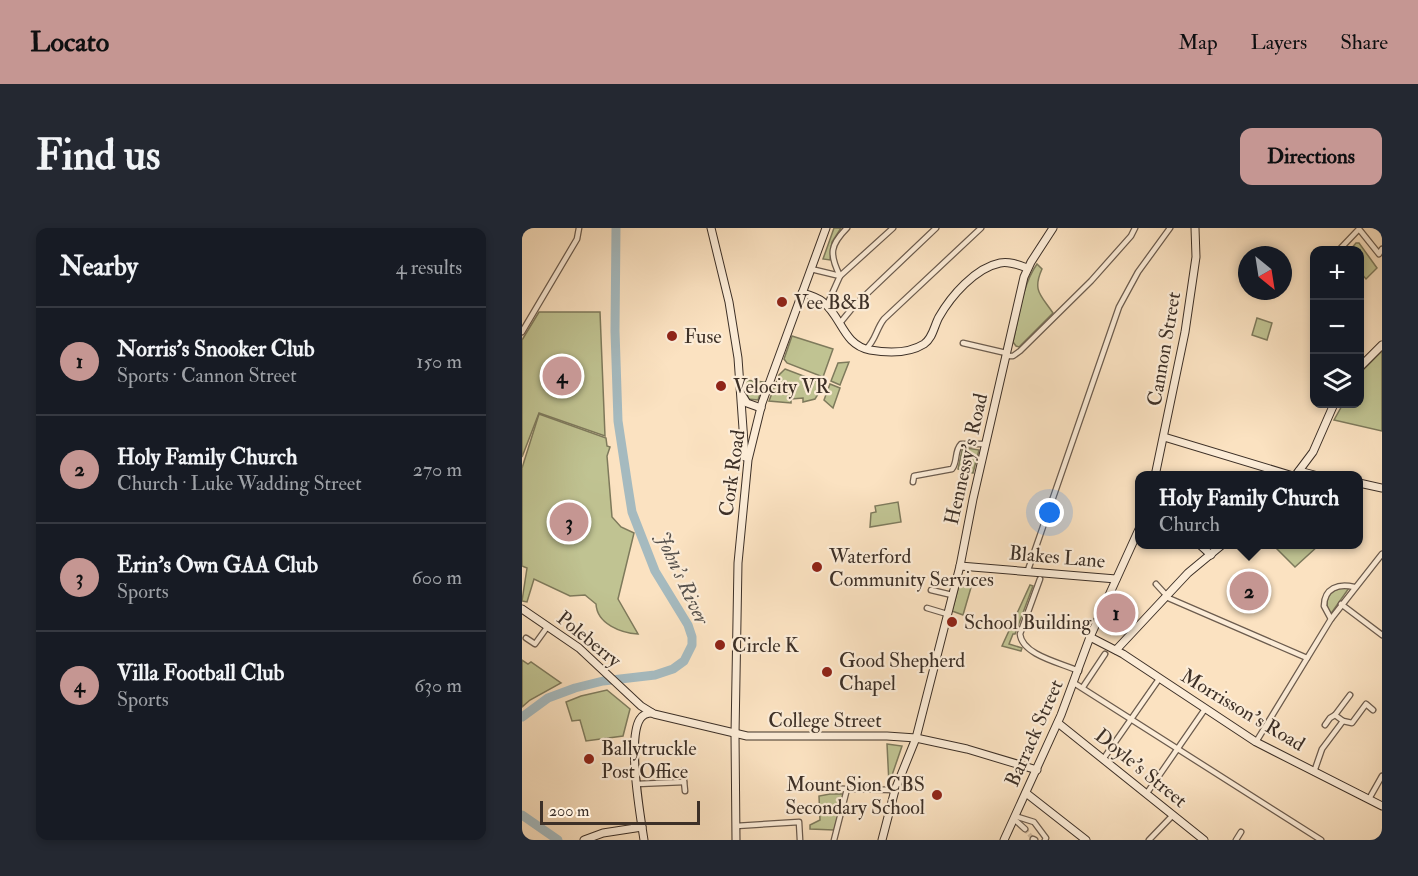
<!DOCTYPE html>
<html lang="en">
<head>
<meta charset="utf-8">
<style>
	:root { --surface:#171b24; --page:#242831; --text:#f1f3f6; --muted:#9ea1a6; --line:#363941; --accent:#c59692 }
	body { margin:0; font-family:"IM FELL Double Pica",serif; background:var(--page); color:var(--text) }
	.controls { position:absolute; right:18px; top:18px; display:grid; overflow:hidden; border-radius:12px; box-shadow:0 3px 9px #0003 }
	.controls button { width:54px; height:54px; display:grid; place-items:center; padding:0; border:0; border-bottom:2px solid var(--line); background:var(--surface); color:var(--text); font:30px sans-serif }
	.compass { position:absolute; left:716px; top:18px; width:54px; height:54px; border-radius:50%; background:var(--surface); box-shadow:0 3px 9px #0003; rotate:150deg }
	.scale { position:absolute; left:18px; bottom:15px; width:160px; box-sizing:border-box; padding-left:6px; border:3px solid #3d3027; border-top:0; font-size:16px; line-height:21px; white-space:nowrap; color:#3d3027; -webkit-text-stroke:4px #fcecd7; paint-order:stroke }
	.you { position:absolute; left:528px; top:285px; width:21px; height:21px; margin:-15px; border:4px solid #fff; border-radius:50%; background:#1a73e8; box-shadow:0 0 0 9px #1a73e833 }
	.badge { display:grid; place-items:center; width:39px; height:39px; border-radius:50%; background:var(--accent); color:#111; font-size:20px; font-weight:700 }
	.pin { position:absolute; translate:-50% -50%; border:3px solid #fff; box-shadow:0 2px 6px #0006 }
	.popup { position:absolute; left:613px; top:243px; width:228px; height:78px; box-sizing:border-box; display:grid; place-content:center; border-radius:12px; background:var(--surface); filter:drop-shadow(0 2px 4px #0005); font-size:20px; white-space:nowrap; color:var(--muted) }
	.popup b { font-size:22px; color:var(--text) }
	.popup::after { content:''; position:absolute; left:50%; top:100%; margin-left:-12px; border:12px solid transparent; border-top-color:var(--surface) }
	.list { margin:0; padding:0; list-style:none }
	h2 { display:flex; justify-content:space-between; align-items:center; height:78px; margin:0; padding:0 24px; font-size:26px }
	h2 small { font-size:20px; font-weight:400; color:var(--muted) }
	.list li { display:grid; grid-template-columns:39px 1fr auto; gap:18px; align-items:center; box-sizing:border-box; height:108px; padding:0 24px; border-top:2px solid var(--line) }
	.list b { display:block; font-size:22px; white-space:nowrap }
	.list p { margin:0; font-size:20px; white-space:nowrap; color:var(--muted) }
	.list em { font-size:20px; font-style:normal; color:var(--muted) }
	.icon { flex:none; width:33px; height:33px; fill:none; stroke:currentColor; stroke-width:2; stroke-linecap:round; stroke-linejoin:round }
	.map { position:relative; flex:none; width:860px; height:612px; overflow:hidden; border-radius:12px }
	header { display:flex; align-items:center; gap:36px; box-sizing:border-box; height:84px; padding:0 30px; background:var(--accent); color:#111 }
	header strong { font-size:28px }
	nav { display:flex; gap:33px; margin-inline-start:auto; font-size:21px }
	.intro { display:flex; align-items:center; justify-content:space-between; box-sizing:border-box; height:144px; padding:0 36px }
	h1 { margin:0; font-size:42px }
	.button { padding:15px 27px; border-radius:12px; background:var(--accent); color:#111; font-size:21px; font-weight:700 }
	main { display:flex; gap:36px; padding:0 36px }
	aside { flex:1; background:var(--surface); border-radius:12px; box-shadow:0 3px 9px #0003 }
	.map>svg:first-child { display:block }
	.green { fill:#c0c392; stroke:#7e7a5c; stroke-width:1.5 }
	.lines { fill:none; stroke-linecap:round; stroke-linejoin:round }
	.river { stroke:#a5babf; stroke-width:9 }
	.street-tunnel { stroke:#d5bea2; stroke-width:4.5; stroke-dasharray:4.5 2; stroke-linecap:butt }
	.street-casing { stroke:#6c5c4e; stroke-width:7 }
	.secondary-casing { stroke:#3d3027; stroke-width:9 }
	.street { stroke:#fcecd7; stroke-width:4.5 }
	.secondary { stroke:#fcecd7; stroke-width:7 }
	.poi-dot { fill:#8f2418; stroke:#fcecd7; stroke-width:2 }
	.labels { text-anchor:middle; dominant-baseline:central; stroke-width:4.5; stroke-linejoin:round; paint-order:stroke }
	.poi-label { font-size:20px; fill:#3d3027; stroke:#fcecd7; text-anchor:start }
	.street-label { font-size:20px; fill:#3d3027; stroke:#fcecd7 }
	.water-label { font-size:21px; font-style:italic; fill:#57524d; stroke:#fcecd7 }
</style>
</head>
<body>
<header>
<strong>Locato</strong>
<nav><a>Map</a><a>Layers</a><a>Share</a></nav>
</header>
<div class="intro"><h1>Find us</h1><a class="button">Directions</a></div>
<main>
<aside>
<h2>Nearby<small>4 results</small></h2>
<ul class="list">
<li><span class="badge">1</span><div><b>Norris's Snooker Club</b><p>Sports · Cannon Street</p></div><em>150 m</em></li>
<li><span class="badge">2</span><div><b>Holy Family Church</b><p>Church · Luke Wadding Street</p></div><em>270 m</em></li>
<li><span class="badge">3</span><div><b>Erin's Own GAA Club</b><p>Sports</p></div><em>600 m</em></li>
<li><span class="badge">4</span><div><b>Villa Football Club</b><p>Sports</p></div><em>630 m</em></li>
</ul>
</aside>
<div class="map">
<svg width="860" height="612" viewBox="0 0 860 612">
	<rect width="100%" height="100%" fill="#fbe2c1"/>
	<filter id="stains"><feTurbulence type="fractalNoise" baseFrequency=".00333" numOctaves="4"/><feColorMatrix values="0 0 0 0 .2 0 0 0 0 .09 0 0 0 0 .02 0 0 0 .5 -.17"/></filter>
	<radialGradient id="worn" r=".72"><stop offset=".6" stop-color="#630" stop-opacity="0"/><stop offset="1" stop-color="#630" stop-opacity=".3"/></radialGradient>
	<g class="green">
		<path d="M312,0h7l-9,14 -2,18 -7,-1z"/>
		<path d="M834,15h3l18,25 -11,11 -6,-7v-22h-10z"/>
		<path d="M515,36l5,5c-10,22 -1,26 11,44l-34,34 -3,-1 -3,-4c6,-25 9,-57 24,-78z"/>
		<path d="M17,84h61l5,124 -66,-23 -17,44v-117z"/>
		<path d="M735,90l15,5 -5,17 -15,-5z"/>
		<path d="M270,108l41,13 -10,28 -36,-14 -3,-4z"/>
		<path d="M860,123v80l-48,-11 9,-16h17v-31z"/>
		<path d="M327,134l-9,23 -9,-4 7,-18z"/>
		<path d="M263,141l37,14 1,3 -8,13 -12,3v-4l-12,1v4l-22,-2 10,-26z"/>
		<path d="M223,152l19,2 -6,18 -10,-1z"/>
		<path d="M308,156l10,4 -7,20 -9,-8z"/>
		<path d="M17,186l67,24 1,8 3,1 -3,9 5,61 9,10 13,6 -16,66 20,35c-17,-1 -41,-10 -42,-30l-11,-9 -15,1 -36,-17 -7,23 -5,-1 5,-33 -5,-2v-98z"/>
		<path d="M445,220l12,2 -6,23 -15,-4 4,-19z"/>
		<path d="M376,274l3,20 -31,5 1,-14 5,-1 -1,-6z"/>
		<path d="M751,317h46l-24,22z"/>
		<path d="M438,353l12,3 -9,31 -11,-4z"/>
		<path d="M508,357l3,1 -18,48h-2l-4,10 13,4 -1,3 -19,-5z"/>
		<path d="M823,359l4,1 -19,27c-7,-15 -1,-25 15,-28z"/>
		<path d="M0,432l6,4 3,-2 30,21 -31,17 -8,7z"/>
		<path d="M85,462l23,19 -7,27 -37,5 -6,-21 -8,1 -6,-19 15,-6z"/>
		<path d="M365,516l15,2 -13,38z"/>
		<path d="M308,566h14l-10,36 -24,-1v-4l10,-5 -1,-24z"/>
	</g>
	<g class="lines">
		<g class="river">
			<path d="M0,489l26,-19 27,-10 28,-7 52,-6 18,-6 11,-8 8,-16v-8l-4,-12 -33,-54 -23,-59 -4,-25 -10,-66 -3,-90 1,-103"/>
			<path d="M0,587l36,25"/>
		</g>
		<path class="street-tunnel" d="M503,601l8,10"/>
		<g class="street-casing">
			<g id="street">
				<path d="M817,22l20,-21 20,25 3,-5"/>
				<path d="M289,41l29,7 53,-48"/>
				<path d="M305,77l13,-29c-11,-22 -10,-31 7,-48"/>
				<path d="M318,95l14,-17 82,-78"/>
				<path d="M0,104l55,-93 2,-11"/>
				<path d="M441,115l43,10"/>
				<path d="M344,121c10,-9 10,-20 18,-30l97,-91"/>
				<path d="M484,128h7l7,-5 71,-70 40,-45 4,-8"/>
				<path d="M391,254l1,-6 38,-7c6,-7 2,-18 9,-25h25"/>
				<path d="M506,342l91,-263 19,-35 32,-44"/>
				<path d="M518,351l-20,55c2,21 41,29 59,37"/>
				<path d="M634,356l11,12"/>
				<path d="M409,362l21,5"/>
				<path d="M644,369l141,61"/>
				<path d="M819,376l41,31"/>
				<path d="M405,380l20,6"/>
				<path d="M809,391l-7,-13c0,-18 15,-23 30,-19"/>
				<path d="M4,410l9,6 13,-18"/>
				<path d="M552,455l247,157"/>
				<path d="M561,459l22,-33"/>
				<path d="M828,467l-15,20 8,6 9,2 14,-19 7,6"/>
				<path d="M803,497l5,-7 5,-3"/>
				<path d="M734,514l75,-123 51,-65"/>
				<path d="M582,530l55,-79"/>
				<path d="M161,543l2,20"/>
				<path d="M792,544l8,-23 21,-28"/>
				<path d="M115,556l47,-2"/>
				<path d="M300,560l25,1"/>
				<path d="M625,565l58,-84"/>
				<path d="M847,571l13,-23"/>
				<path d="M493,588l19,6 12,16 -1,2"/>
				<path d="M492,591l11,10"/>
				<path d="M214,598l63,-4 1,18"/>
				<path d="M511,611l2,1"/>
				<path d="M312,612l13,-51 48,1"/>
				<path d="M627,612l24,-25"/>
				<path d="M714,612l5,-8"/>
			</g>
		</g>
		<g class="secondary-casing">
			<g id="secondary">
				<path d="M189,0l18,74 9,56 7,99"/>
				<path d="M280,65c7,2 15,4 21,9 19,15 20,43 47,48 17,3 38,4 54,-6 9,-6 10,-18 15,-27 12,-21 36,-49 61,-54 9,-2 19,2 27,5"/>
				<path d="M838,139l22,-22"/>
				<path d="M220,167l5,8 14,5"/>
				<path d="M642,209l129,39"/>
				<path d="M777,243l19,5"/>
				<path d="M633,248l30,-144 11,-75 -1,-29"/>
				<path d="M773,248l18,-24 21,-48"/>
				<path d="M837,255l23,5"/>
				<path d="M677,316l12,11"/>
				<path d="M438,338l156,13"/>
				<path d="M0,381l57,39 62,58 13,8 93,22h140l29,2 51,11 70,21"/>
				<path d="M568,409l33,17 133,88 126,64"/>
				<path d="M594,422l72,-77 35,-29"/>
				<path d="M536,495l146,117"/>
				<path d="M504,565l60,47"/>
				<path d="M62,612l19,-7 39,-6"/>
				<path d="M122,612c-4,-26 -17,-101 -4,-121 3,-5 7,-6 12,-6"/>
				<path d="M214,612l-1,-106 3,-171 10,-103 14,-57 64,-175"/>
				<path d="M360,612l13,-50 21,-52 44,-172 13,-67 51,-222 7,-15 22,-34"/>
				<path d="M482,612l57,-125 29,-78 50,-110"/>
			</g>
		</g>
		<use href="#street" class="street"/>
		<use href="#secondary" class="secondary"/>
	</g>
	<g class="poi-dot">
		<circle cx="260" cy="74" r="6"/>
		<circle cx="150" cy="108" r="6"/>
		<circle cx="199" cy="158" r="6"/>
		<circle cx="295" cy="339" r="6"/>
		<circle cx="430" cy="394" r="6"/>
		<circle cx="198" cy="417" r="6"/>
		<circle cx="305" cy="444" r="6"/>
		<circle cx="67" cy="531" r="6"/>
		<circle cx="415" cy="567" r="6"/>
	</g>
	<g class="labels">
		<g class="poi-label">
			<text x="272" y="74">Vee B&amp;B</text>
			<text x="162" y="108">Fuse</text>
			<text x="211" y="158">Velocity VR</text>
			<text x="307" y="328">Waterford<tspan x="307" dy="23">Community Services</tspan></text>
			<text x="442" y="394">School Building</text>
			<text x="210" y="417">Circle K</text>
			<text x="317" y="432">Good Shepherd<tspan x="317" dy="23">Chapel</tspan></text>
			<text x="79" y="520">Ballytruckle<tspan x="79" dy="23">Post Office</tspan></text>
			<text x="403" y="556" text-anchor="end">Mount Sion CBS<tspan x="403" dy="23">Secondary School</tspan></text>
		</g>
		<g class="street-label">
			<text transform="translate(642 121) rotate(-80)">Cannon Street</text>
			<text transform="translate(444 231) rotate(-77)">Hennessy's Road</text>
			<text transform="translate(210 245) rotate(-82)">Cork Road</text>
			<text transform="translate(535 329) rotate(5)">Blakes Lane</text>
			<text transform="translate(67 411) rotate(39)">Poleberry</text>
			<text transform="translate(721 482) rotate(31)">Morrisson's Road</text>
			<text x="303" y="492">College Street</text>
			<text transform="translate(512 505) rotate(-66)">Barrack Street</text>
			<text transform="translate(619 540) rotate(39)">Doyle's Street</text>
		</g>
		<g class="water-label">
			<text transform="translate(160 350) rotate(65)">John's River</text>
		</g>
	</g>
	<rect width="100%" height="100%" filter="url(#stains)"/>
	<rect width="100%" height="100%" fill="url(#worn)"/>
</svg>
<div class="controls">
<button>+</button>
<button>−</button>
<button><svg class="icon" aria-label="layers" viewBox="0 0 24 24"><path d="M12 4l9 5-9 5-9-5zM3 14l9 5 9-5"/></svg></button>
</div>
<svg class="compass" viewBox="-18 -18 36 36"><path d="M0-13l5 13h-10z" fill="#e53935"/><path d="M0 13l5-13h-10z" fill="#9ea1a6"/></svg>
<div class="scale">200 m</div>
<div class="you"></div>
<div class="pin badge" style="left:594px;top:385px">1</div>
<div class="pin badge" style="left:727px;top:363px">2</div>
<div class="popup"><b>Holy Family Church</b>Church</div>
<div class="pin badge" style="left:47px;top:294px">3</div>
<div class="pin badge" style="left:40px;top:148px">4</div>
</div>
</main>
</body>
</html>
